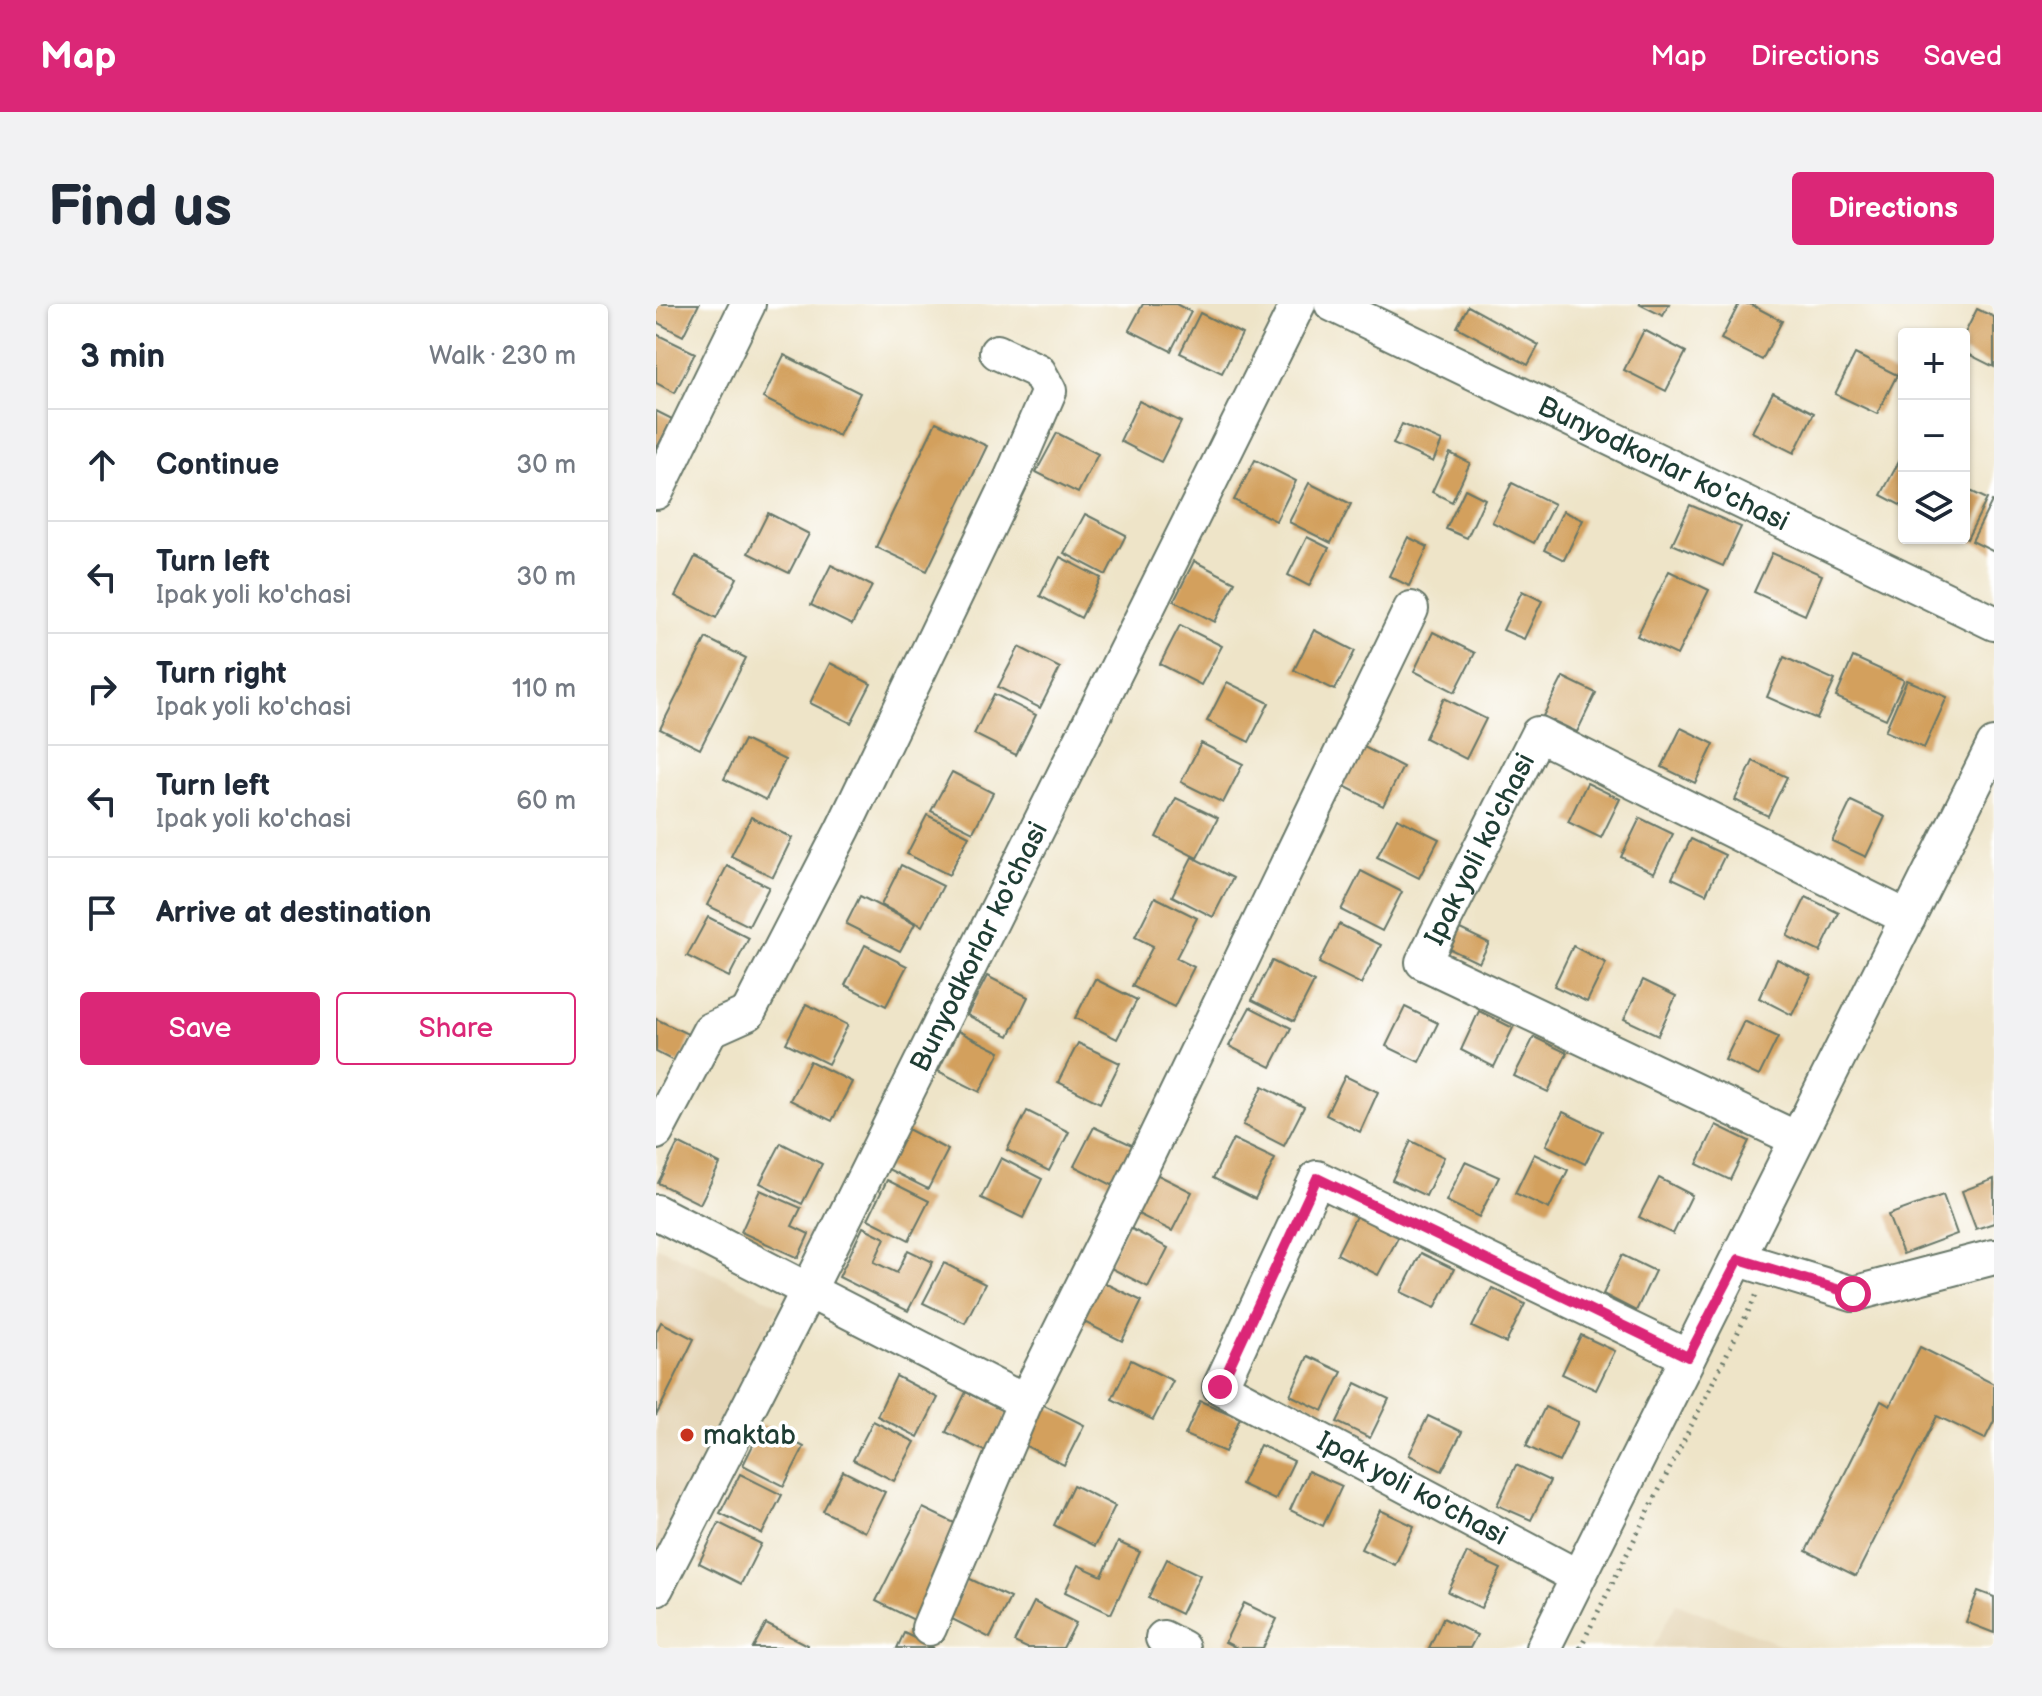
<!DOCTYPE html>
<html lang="en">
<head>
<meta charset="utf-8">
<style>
	:root { --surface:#fff; --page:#f2f2f3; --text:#1f2937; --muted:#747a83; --line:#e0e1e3; --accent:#db2777 }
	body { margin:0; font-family:"Balsamiq Sans",sans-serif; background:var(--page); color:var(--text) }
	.controls { position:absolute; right:24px; top:24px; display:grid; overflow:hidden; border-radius:8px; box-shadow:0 2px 6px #0004 }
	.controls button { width:72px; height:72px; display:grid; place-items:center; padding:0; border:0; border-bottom:2px solid var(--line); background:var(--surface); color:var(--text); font:40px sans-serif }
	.stop { position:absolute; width:24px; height:24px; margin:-18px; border:6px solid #db2777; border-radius:50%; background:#fff }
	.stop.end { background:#db2777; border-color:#fff; box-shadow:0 2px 8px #0008 }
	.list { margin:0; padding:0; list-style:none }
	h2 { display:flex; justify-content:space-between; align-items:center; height:104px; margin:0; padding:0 32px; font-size:34px }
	h2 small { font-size:26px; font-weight:400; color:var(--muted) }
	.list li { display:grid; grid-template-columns:52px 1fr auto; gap:24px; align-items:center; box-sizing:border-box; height:112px; padding:0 32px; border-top:2px solid var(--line) }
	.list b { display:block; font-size:30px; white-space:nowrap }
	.list p { margin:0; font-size:26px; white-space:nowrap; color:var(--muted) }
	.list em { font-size:26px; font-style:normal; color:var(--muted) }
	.actions { display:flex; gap:16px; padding:24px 32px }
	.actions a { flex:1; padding:18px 0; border:2px solid var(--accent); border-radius:8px; text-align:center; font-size:28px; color:var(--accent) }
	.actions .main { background:var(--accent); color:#fff }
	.icon { flex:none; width:44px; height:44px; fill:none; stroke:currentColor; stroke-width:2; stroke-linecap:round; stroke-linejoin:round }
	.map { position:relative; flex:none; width:1338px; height:1344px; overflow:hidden; border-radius:8px }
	header { display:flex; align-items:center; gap:48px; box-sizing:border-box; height:112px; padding:0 40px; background:var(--accent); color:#fff }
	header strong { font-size:38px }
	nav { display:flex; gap:44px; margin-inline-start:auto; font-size:28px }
	.intro { display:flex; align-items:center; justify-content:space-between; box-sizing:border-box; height:192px; padding:0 48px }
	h1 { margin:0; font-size:56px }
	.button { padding:20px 36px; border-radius:8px; background:var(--accent); color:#fff; font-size:28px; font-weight:700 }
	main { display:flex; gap:48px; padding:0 48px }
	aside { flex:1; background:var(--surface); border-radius:8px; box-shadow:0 2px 6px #0004 }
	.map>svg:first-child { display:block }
	.built { fill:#e5d6b7 }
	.building { fill:#d3a05d }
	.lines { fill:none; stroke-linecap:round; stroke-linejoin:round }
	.minor-casing { stroke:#677768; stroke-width:38 }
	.path { stroke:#677768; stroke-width:5; stroke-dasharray:2 6; stroke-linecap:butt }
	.minor { stroke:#fff; stroke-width:34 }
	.route { stroke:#db2777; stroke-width:10 }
	.poi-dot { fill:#c8321e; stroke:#fff; stroke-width:3 }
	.labels { text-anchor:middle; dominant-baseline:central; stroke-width:7; stroke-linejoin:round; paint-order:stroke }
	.street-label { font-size:28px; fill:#1f3d34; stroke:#fff }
	.poi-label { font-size:28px; fill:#1f3d34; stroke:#fff; text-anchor:start }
</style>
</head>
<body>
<header>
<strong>Map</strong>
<nav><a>Map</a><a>Directions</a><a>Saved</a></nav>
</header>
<div class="intro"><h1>Find us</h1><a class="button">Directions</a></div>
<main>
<aside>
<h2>3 min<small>Walk · 230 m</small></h2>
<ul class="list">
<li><svg class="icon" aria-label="ahead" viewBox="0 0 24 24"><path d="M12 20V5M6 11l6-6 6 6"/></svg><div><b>Continue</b></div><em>30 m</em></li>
<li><svg class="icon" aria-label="left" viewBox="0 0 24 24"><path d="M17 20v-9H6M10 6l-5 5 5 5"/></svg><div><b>Turn left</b><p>Ipak yoli ko'chasi</p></div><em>30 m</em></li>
<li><svg class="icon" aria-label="right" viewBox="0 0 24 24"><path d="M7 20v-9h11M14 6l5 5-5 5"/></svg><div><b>Turn right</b><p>Ipak yoli ko'chasi</p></div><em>110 m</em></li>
<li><svg class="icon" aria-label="left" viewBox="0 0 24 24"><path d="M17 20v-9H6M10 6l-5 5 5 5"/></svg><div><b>Turn left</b><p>Ipak yoli ko'chasi</p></div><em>60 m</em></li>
<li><svg class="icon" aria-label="arrive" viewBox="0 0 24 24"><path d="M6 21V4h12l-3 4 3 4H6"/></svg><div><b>Arrive at destination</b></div></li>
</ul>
<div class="actions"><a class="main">Save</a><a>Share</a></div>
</aside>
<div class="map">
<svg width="1338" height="1344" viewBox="0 0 1338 1344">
	<rect width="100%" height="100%" fill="#fff"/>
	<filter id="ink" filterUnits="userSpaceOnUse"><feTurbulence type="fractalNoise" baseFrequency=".0125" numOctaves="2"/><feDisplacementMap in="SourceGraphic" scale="16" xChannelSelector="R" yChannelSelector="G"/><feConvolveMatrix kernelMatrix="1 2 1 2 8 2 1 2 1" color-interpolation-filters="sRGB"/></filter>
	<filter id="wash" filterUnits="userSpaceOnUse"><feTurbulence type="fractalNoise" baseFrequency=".006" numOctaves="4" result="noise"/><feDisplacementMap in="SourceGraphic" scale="32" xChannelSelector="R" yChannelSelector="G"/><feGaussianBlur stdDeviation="1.8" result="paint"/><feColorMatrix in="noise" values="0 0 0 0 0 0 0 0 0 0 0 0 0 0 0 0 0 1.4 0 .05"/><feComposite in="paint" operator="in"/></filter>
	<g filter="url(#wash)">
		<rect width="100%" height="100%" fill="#eee4c8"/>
		<g class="built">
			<path d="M0,942l124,59 -124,260z"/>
			<path d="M1020,1299l113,45h1h-137z"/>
		</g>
		<g id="blocks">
			<g class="building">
				<path d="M0,0h43l-16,32 -27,-14z"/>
				<path d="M487,0h33l15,8 -20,39 -42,-21z"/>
				<path d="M983,0h30l-6,12z"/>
				<path d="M1083,0h11l32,17 -20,39 -41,-21z"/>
				<path d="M812,2l71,39 -11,20 -71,-38z"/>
				<path d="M1321,5l17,8v50l-30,-15v-17z"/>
				<path d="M544,9l42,21 -20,39 -42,-20z"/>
				<path d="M988,26l42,22 -20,39 -42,-21z"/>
				<path d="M0,30l39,19 -20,40 -19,-10z"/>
				<path d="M1199,50l42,21 -20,39 -42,-20z"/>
				<path d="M128,51l76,38 -21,43 -76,-38z"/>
				<path d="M1117,88l41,21 -20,40 -42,-21z"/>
				<path d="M483,97l42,21 -20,40 -41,-21z"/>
				<path d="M0,107l16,8 -16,31z"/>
				<path d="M280,118l51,24 -60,125 -51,-24z"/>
				<path d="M746,120l40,17 -9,21 -40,-18z"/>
				<path d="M401,129l41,21 -20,39 -42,-21z"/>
				<path d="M794,149l20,10 -18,39 -20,-10z"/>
				<path d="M1246,152l2,1v50l-23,-12z"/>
				<path d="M599,156l41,21 -20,40 -42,-21z"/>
				<path d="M653,179l42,21 -20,39 -42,-21z"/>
				<path d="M856,179l42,21 -20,39 -42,-21z"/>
				<path d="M1308,184l23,11 -20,40 -3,-2z"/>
				<path d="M809,185l20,10 -18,39 -21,-9z"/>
				<path d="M1336,197l2,1v50l-22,-11z"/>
				<path d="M1034,201l51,22 -18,39 -51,-22z"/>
				<path d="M907,207l20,9 -19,40 -20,-10z"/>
				<path d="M112,209l41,21 -20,39 -41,-20z"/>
				<path d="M429,210l41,21 -20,40 -42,-22z"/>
				<path d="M651,233l22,11 -20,38 -21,-11z"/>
				<path d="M752,233l20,10 -19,39 -20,-10z"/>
				<path d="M1116,249l50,22 -17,40 -51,-23z"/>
				<path d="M39,253l42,21 -21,40 -41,-22z"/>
				<path d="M404,253l41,21 -20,40 -41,-22z"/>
				<path d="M538,257l41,21 -20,40 -41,-21z"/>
				<path d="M175,261l41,21 -20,39 -41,-20z"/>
				<path d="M1013,267l40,19 -32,65 -40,-19z"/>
				<path d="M866,287l20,10 -18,38 -21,-9z"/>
				<path d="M524,321l42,21 -21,39 -41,-21z"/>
				<path d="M658,326l41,21 -20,39 -41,-20z"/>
				<path d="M777,328l42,21 -20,39 -41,-21z"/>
				<path d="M50,334l40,20 -46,91 -40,-20z"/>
				<path d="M363,343l41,21 -20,40 -42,-21z"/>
				<path d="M1128,353l51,23 -18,39 -50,-22z"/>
				<path d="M1197,353l51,23 -18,39 -50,-22z"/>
				<path d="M174,359l41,21 -20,39 -41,-20z"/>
				<path d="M907,373l33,16 -19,39 -34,-16z"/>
				<path d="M1251,376l40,17 -23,51 -39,-17z"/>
				<path d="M571,378l42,21 -20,39 -42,-21z"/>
				<path d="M338,390l42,21 -20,40 -42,-21z"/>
				<path d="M788,394l42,21 -20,40 -41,-21z"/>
				<path d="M1025,424l33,16 -19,39 -33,-16z"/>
				<path d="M88,436l41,20 -19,40 -42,-21z"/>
				<path d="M545,439l42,21 -20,39 -42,-21z"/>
				<path d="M706,442l41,21 -20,39 -41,-21z"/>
				<path d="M1097,457l34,16 -19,39 -33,-16z"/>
				<path d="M296,468l41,21 -20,39 -42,-21z"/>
				<path d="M931,479l33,16 -19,39 -33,-16z"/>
				<path d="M520,494l42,20 -21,40 -41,-21z"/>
				<path d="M1195,497l34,16 -19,40 -34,-16z"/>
				<path d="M271,511l42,21 -20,39 -42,-21z"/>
				<path d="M95,513l41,21 -19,39 -42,-21z"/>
				<path d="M741,514l42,21 -20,39 -42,-21z"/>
				<path d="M984,514l33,16 -19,39 -33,-16z"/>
				<path d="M1035,535l34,16 -19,39 -34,-16z"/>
				<path d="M536,553l41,21 -20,39 -41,-21z"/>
				<path d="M245,561l42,21 -21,40 -41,-21z"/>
				<path d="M71,562l42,21 -20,39 -42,-21z"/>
				<path d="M705,567l41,21 -20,39 -41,-21z"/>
				<path d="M204,592l55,28 -15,27 -54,-27z"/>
				<path d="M499,593l42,21 -21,40 18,9 -20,40 -42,-21 21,-40 -18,-9z"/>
				<path d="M1150,593l33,16 -19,39 -33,-16z"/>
				<path d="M52,613l41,21 -20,39 -42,-21z"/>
				<path d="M683,620l42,21 -20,39 -42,-21z"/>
				<path d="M804,625l29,14 -10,20 -29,-14z"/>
				<path d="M209,641l42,21 -21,40 -41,-21z"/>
				<path d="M917,642l33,17 -19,39 -33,-16z"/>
				<path d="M1121,655l34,17 -19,39 -33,-17z"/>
				<path d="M616,657l42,21 -20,39 -42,-21z"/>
				<path d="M331,672l41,21 -19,39 -42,-21z"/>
				<path d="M439,675l42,21 -20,39 -42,-21z"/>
				<path d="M987,676l33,16 -18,39 -34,-16z"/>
				<path d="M150,700l42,21 -20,39 -42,-21z"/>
				<path d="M594,703l41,21 -20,39 -42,-21z"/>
				<path d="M749,703l33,16 -19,39 -33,-16z"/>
				<path d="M823,707l34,17 -19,39 -33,-17z"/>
				<path d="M0,715l36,17 -13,28 -23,-12z"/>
				<path d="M1088,717l34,16 -19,39 -34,-16z"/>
				<path d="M302,727l42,21 -20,40 -42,-21z"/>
				<path d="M878,733l33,16 -19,39 -34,-16z"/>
				<path d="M422,739l42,20 -20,40 -42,-21z"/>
				<path d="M154,757l42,21 -20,39 -42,-21z"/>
				<path d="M689,772l33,16 -18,40 -34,-17z"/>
				<path d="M607,782l41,21 -20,39 -41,-21z"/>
				<path d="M371,807l42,21 -20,39 -42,-21z"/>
				<path d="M907,808l39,19 -17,33 -39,-19z"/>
				<path d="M1060,821l33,16 -19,39 -33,-16z"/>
				<path d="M438,823l42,20 -20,40 -42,-21z"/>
				<path d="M250,824l42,22 -20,39 -42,-21z"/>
				<path d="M577,835l42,20 -20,40 -42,-21z"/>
				<path d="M755,837l33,16 -18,39 -34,-16z"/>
				<path d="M22,839l42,21 -20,40 -42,-21z"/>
				<path d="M125,839l41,21 -20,40 -42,-21z"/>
				<path d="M878,850l34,16 -19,39 -34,-16z"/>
				<path d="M345,854l41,21 -19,39 -42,-20z"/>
				<path d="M809,858l34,15 -20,40 -33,-16z"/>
				<path d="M494,867l42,21 -20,39 -42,-21z"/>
				<path d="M1003,874l33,17 -19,39 -34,-17z"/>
				<path d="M1338,875v44l-18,6 -14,-38z"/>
				<path d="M231,876l42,21 -20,39 -41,-21z"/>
				<path d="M104,886l41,18 -9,18 17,8 -11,24 -57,-26z"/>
				<path d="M1287,891l14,39 -54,20 -15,-39z"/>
				<path d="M701,910l42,22 -21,39 -41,-21z"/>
				<path d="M470,922l42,22 -20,39 -41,-21z"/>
				<path d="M207,923l22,11 -11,24 23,11 11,-23 25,12 -25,49 -69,-34z"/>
				<path d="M765,949l33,16 -19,39 -34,-16z"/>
				<path d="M966,951l33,16 -19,40 -33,-17z"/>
				<path d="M288,959l41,21 -20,39 -42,-20z"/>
				<path d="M444,977l42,20 -20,40 -42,-21z"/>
				<path d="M836,984l33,16 -19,39 -34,-16z"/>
				<path d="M5,1018l33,17 -38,77v-84z"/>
				<path d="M925,1031l34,16 -19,39 -34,-16z"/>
				<path d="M1264,1043l74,37v37l-9,18 -48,-23 -81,160 -50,-25 75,-150 9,5z"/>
				<path d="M652,1052l34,16 -19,39 -33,-16z"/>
				<path d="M475,1056l42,21 -20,39 -41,-21z"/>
				<path d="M240,1072l42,22 -20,39 -41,-21z"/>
				<path d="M700,1079l33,16 -19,39 -33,-16z"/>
				<path d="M310,1088l42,21 -20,40 -42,-21z"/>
				<path d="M544,1097l40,17 -15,34 -40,-17z"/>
				<path d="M386,1100l42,21 -20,40 -42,-21z"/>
				<path d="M889,1103l33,15 -19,40 -33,-16z"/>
				<path d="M772,1112l34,16 -20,39 -33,-16z"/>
				<path d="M217,1117l42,21 -21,39 -41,-21z"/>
				<path d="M107,1121l41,22 -20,39 -41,-21z"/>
				<path d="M604,1141l34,16 -19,39 -34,-16z"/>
				<path d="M860,1161l34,16 -19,39 -34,-15z"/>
				<path d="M187,1167l42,21 -20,40 -42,-21z"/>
				<path d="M652,1167l34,15 -19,40 -33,-16z"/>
				<path d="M84,1170l42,21 -20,39 -42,-21z"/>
				<path d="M417,1181l42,21 -20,40 -41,-21z"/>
				<path d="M267,1204l44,21 -47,94 -44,-22z"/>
				<path d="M724,1206l34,16 -19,39 -34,-16z"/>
				<path d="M63,1219l42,21 -20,40 -42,-21z"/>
				<path d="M462,1238l22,10 -29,62 -46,-22 13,-27 24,11z"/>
				<path d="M811,1249l34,16 -20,39 -33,-16z"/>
				<path d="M511,1255l33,16 -19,39 -33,-16z"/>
				<path d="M312,1274l42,20 -20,40 -42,-21z"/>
				<path d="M1322,1287l16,6v36l-28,-11z"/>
				<path d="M378,1298l42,21 -13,25h-36l-13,-6z"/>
				<path d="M588,1299l33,16 -14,29h-26l-12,-6z"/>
				<path d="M787,1314l34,17 -7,13h-41z"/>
				<path d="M110,1320l41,21 -1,3h-53z"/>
				<path d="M248,1329l30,15h-37z"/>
			</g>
		</g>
	</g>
	<g filter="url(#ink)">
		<use href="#blocks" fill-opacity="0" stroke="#677768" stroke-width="2"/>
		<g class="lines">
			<g class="minor-casing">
				<g id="minor">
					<path id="s1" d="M676,0l662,319"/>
					<path d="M0,188l92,-188"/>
					<path d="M0,828l54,-102 38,-17 95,-184 169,-352 37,-86 -11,-20 -41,-19"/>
					<path id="s2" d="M1141,835l-374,-177 115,-228 370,184"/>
					<path d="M0,908l369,190"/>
					<path d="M1083,955l114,35 141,-37"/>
					<path d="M922,1273l-358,-190 97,-209 371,179"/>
					<path id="s3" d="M0,1284l152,-297 490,-987"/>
					<path d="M273,1324l96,-226 101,-203 285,-590"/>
					<path d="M507,1334l19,10"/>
					<path d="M887,1344l451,-903"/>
				</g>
			</g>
			<path class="path" d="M924,1344l177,-354"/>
			<use href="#minor" class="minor"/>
		</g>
	</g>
	<g class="lines" filter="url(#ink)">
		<path class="route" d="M564,1083l97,-209 371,179 51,-98 114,35"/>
	</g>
	<circle class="poi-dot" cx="31" cy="1131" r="8"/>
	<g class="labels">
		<g class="street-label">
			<text stroke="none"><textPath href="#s1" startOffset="368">Bunyodkorlar ko'chasi</textPath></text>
			<text stroke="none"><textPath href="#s2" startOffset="540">Ipak yoli ko'chasi</textPath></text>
			<text stroke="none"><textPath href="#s3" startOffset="718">Bunyodkorlar ko'chasi</textPath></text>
			<text transform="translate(756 1185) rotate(28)">Ipak yoli ko'chasi</text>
		</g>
		<g class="poi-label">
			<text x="47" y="1131">maktab</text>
		</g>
	</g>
</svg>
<div class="controls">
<button>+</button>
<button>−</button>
<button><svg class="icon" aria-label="layers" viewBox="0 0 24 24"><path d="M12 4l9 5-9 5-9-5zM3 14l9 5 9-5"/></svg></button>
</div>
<div class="stop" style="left:1197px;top:990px"></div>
<div class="stop end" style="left:564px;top:1083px"></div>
</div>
</main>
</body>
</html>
